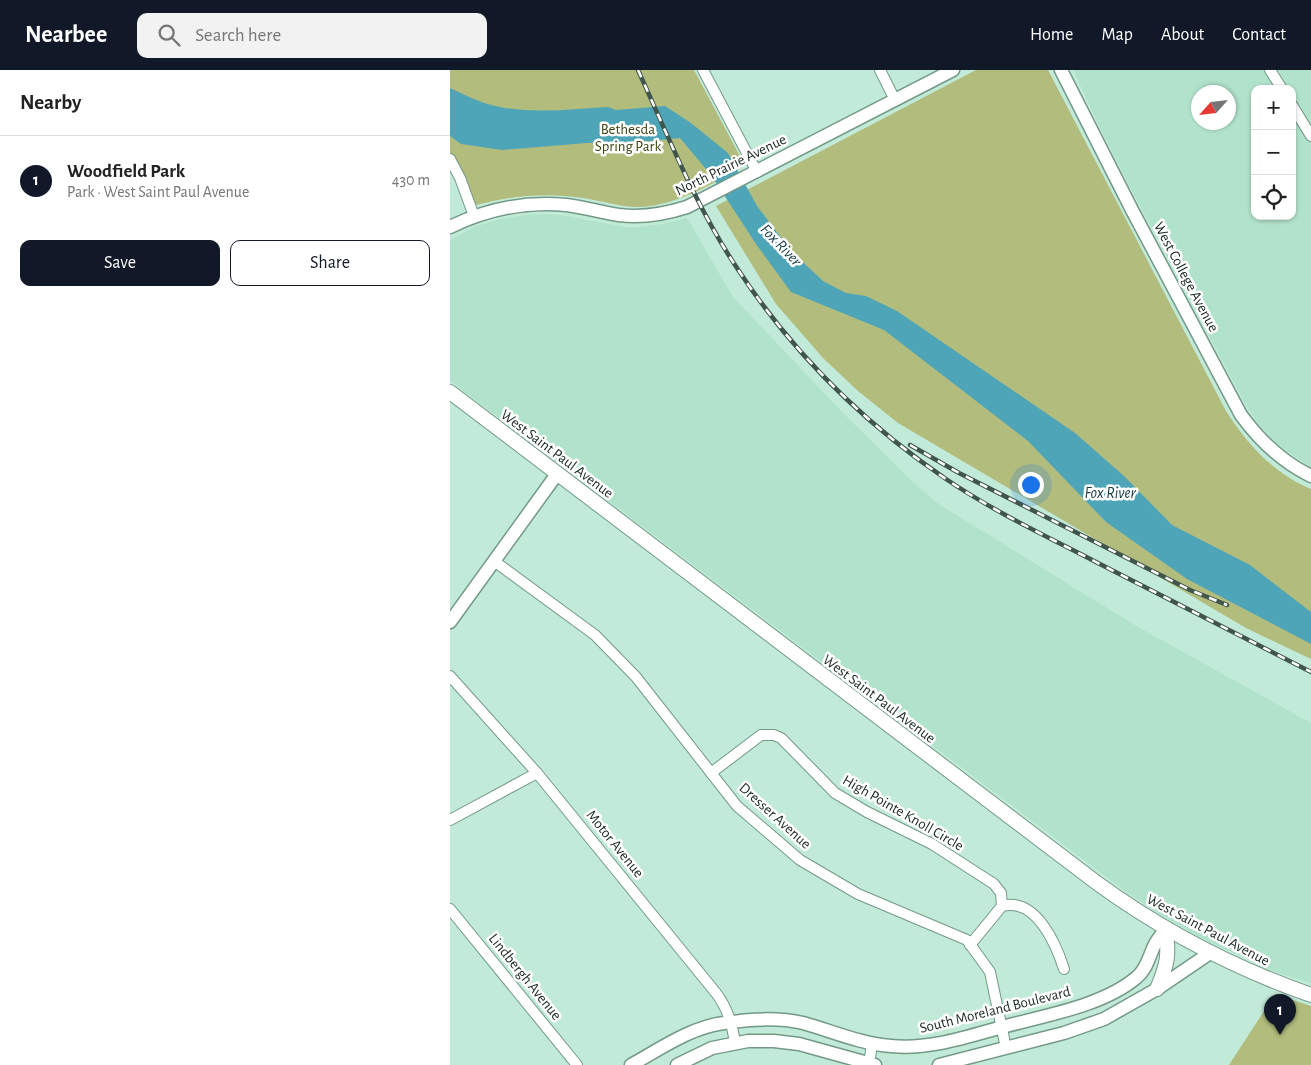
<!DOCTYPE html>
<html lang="en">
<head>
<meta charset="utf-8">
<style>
	:root { --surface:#fff; --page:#f2f2f2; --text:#222; --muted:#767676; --line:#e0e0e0; --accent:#111827 }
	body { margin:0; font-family:"Alegreya Sans",sans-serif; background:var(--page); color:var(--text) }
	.controls { position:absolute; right:15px; top:15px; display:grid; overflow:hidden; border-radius:10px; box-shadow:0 1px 4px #0004 }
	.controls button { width:45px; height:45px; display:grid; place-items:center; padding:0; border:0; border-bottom:1px solid var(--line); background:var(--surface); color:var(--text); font:25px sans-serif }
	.compass { position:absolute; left:741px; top:15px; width:45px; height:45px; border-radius:50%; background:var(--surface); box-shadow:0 1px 4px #0004; rotate:243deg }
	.you { position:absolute; left:580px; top:414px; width:18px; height:18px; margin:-12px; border:4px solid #fff; border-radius:50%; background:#1a73e8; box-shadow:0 0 0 8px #1a73e833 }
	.badge { display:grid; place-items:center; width:32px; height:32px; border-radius:50%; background:var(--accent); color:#fff; font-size:16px; font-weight:700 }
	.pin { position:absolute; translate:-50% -41px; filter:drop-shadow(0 1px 2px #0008) }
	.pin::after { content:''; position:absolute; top:26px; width:18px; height:15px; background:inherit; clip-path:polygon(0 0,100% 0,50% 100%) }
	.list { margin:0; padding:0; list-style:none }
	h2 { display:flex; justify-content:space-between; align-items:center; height:65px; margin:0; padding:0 20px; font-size:21px }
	h2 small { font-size:16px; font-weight:400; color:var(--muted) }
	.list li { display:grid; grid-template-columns:32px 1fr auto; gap:15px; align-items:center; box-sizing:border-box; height:90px; padding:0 20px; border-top:1px solid var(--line) }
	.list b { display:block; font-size:19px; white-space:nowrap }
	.list p { margin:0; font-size:16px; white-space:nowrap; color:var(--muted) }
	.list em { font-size:16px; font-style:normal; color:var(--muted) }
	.actions { display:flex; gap:10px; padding:15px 20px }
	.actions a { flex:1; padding:11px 0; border:1px solid var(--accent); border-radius:10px; text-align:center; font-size:18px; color:var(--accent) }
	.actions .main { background:var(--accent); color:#fff }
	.icon { flex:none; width:28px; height:28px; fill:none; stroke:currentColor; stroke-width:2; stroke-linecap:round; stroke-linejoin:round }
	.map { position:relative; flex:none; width:861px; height:995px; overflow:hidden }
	header { display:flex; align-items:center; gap:30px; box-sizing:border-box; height:70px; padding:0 25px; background:var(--accent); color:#fff }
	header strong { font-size:24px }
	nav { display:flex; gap:28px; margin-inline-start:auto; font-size:18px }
	.search { width:350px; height:45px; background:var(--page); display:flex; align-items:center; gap:12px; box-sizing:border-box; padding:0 18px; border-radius:10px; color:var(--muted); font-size:19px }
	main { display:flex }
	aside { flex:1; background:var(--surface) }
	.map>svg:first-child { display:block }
	.built { fill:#b1e2cb; fill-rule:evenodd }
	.green { fill:#b2bc7d }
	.water { fill:#4fa5b8 }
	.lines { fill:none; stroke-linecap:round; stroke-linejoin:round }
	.minor-casing { stroke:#739987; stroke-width:12 }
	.tertiary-casing { stroke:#739987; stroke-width:15 }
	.secondary-casing { stroke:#739987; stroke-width:16 }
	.minor { stroke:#fff; stroke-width:10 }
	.tertiary { stroke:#fff; stroke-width:12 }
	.secondary { stroke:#fff; stroke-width:14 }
	.rail-casing { stroke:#40554c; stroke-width:4.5 }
	.rail { stroke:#fff; stroke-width:2.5; stroke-dasharray:8; stroke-linecap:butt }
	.labels { text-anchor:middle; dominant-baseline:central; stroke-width:5; stroke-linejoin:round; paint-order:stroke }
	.park-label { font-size:15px; fill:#404615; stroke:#fff }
	.street-label { font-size:15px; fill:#182720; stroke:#fff }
	.water-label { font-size:16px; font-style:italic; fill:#153d46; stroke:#fff }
</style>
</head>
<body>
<header>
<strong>Nearbee</strong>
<div class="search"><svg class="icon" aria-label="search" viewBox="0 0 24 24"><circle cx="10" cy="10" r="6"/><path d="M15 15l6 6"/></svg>Search here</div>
<nav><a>Home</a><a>Map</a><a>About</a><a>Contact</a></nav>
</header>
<main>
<aside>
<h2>Nearby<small></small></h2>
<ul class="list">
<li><span class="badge">1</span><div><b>Woodfield Park</b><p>Park · West Saint Paul Avenue</p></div><em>430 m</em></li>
</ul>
<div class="actions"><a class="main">Save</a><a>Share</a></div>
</aside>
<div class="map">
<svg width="861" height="995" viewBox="0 0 861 995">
	<rect width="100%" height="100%" fill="#c2ead8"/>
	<g class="built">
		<path d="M623,0h238v397l-26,-17 -10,-8 -19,-21 -9,-14 -116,-218 -33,-65zM805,19h37v127h-37zM748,22h30v30h-30z"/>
		<path d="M100,144l22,3 53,10h14l24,-3 24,-6 46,79 111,117 69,68 24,21 201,124 173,96v260l-35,-11 -71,-32 -47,-27 -29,-19 -679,-513v-141l24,-13 26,-8 25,-4z"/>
	</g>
	<g class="green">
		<path d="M0,0h244l48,90 -1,7 -3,3c-30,16 -60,34 -96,37 -18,1 -35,-5 -53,-8 -40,-7 -74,-4 -113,6l-4,-5 -14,-36 -8,-11z"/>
		<path d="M526,0h72l178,341c21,33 48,63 85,78v170l-65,-31 -348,-205 -40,-32 -35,-33 -47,-54 -60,-98z"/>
		<path d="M825,924l36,12v59h-82z"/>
	</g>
	<path class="water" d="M0,18c15,7 32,16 50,19 36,7 72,2 108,0l8,3 49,-4 26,17 37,30 29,53 35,46 31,29 23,12 20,3 31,15 178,122 49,43 48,49 78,40 61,47v32l-124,-65 -81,-57 -78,-81 -144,-111 -93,-38 -35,-48 -45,-69 -31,-37 -28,3 -65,2 -85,7 -41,-6 -11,-8z"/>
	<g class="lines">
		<g class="minor-casing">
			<g id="minor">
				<path d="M253,0l54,102"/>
				<path d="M430,0l15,30"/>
				<path d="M820,0l12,19"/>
				<path d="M842,35l19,31"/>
				<path d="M0,89l10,19 14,38"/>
				<path d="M44,491l101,74 41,42 101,129 63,54 58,34 109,46 23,32 16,76"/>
				<path d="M0,606l87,97 179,220c12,16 16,31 19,50"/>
				<path d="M261,703l50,-38h13l7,3 54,55 32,19 65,32 62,40 7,9 1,13"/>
				<path d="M0,750l87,-47"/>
				<path d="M0,839l127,156"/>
				<path d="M520,875l32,-39c34,-9 54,38 62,63"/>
				<path d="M419,995l3,-22"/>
			</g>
		</g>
		<g class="tertiary-casing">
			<g id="tertiary">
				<path d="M611,0l71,140 109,205c19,26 41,47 70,61"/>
				<path d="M0,157c37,-18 75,-26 116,-22 17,2 35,7 53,10 23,3 46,-1 68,-8l266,-137"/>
				<path d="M0,552l107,-148"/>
				<path d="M181,995c29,-16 60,-38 93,-42 26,-4 53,-6 79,0 29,8 58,21 88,23 39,4 78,-10 115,-20 41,-11 99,-21 131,-49 10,-8 12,-21 18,-33 3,-5 7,-10 10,-15"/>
				<path d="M227,995l35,-17 36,-7h26l25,3 76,21"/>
				<path d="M489,995l125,-32 40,-14 53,-30 53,-36"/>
			</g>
		</g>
		<g class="secondary-casing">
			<g id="secondary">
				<path d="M0,322l647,491c66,48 137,85 214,112"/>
				<path d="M707,919c10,-23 13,-35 8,-60"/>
			</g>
		</g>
		<use href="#minor" class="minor"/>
		<use href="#tertiary" class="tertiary"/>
		<use href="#secondary" class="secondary"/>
		<g class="rail-casing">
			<g id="rail">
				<path d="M188,0c31,68 59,139 101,201 54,82 126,153 207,208 47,32 98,56 148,82 72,37 145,74 217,111"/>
				<path d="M460,375l49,28 231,117 37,15"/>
			</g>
		</g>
		<use href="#rail" class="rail"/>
	</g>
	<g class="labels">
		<g class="park-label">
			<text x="178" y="59">Bethesda<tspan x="178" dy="17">Spring Park</tspan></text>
		</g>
		<g class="street-label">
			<text transform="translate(281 95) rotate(-26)">North Prairie Avenue</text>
			<text transform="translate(736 207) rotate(62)">West College Avenue</text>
			<text transform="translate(107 384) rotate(37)">West Saint Paul Avenue</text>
			<text transform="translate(429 629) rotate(37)">West Saint Paul Avenue</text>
			<text transform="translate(453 743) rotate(30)">High Pointe Knoll Circle</text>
			<text transform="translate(325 746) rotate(42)">Dresser Avenue</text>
			<text transform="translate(165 774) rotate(51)">Motor Avenue</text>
			<text transform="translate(758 860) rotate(28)">West Saint Paul Avenue</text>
			<text transform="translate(75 907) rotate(51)">Lindbergh Avenue</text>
			<text transform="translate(545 940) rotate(-14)">South Moreland Boulevard</text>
		</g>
		<g class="water-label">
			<text transform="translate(331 175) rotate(46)">Fox River</text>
			<text x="660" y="423">Fox River</text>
		</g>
	</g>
</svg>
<div class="controls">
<button>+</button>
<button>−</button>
<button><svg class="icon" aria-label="locate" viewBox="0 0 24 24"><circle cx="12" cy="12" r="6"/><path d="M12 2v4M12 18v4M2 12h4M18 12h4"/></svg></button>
</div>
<svg class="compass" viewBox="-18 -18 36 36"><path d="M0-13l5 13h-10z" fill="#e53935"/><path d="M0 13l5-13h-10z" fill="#767676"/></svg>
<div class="you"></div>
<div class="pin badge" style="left:830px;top:965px">1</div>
</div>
</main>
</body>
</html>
